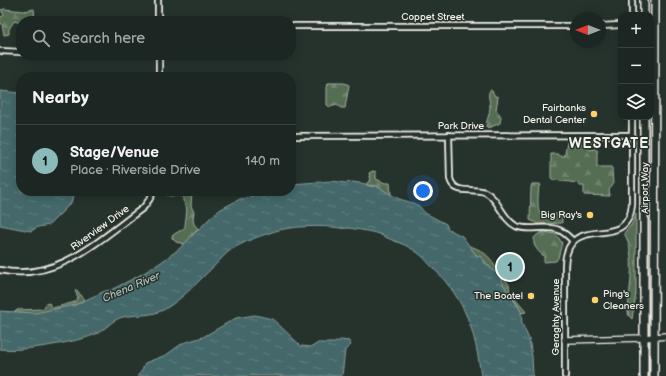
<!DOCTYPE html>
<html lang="en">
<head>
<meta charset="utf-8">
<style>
	:root { --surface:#1c2622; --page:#29322f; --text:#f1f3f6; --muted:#a0a5a5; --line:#3a4340; --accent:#8bbbb9 }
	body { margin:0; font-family:"Balsamiq Sans",sans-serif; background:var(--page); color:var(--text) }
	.controls { position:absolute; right:12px; top:12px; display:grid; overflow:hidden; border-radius:8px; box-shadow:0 2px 10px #0003 }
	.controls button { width:36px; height:36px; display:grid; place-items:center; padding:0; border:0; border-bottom:1px solid var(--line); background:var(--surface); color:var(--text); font:20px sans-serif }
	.compass { position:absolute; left:570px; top:12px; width:36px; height:36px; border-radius:50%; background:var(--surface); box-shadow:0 2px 10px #0003; rotate:270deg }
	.you { position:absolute; left:423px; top:191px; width:14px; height:14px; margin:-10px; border:3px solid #fff; border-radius:50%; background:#1a73e8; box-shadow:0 0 0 6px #1a73e833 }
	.badge { display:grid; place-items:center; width:26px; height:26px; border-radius:50%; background:var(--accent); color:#111; font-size:13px; font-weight:700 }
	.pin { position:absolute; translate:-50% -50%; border:2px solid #fff; box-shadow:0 1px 4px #0006 }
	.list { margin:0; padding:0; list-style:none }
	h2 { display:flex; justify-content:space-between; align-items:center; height:52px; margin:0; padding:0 16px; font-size:17px }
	h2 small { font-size:13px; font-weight:400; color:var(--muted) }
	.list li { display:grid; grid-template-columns:26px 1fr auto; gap:12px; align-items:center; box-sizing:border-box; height:72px; padding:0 16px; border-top:1px solid var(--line) }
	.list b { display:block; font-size:15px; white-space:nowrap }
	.list p { margin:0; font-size:13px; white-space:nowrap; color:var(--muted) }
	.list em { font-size:13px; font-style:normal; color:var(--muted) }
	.icon { flex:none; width:22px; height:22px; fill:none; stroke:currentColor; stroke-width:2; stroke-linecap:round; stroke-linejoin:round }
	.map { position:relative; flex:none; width:666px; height:376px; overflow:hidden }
	.search { position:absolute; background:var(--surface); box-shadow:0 2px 10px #0003; left:16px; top:16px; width:280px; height:44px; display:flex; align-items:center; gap:10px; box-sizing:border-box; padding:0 14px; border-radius:16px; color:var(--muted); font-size:15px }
	.panel { position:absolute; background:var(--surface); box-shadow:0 2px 10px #0003; left:16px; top:72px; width:280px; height:124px; border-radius:16px }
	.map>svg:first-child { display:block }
	.grass { fill:url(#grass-tufts); stroke:#a4af9e }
	.forest { fill:url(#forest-firs); stroke:#a4af9e }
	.water { fill:url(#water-ripples); stroke:#8b9f9c }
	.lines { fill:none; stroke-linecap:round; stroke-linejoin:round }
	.minor-casing { stroke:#f4f1e8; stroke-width:8 }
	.tertiary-casing { stroke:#f4f1e8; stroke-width:8 }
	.primary-casing { stroke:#f4f1e8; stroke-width:10 }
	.minor { stroke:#26332d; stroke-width:4.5 }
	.tertiary { stroke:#26332d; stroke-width:5.5 }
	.primary { stroke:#26332d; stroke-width:7 }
	.poi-dot { fill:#ffd166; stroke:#26332d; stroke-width:1.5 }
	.labels { text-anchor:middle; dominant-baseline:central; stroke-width:3; stroke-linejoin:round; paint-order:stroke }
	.street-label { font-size:10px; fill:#f4f1e8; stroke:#26332d }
	.poi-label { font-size:10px; fill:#f4f1e8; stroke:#26332d; text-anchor:end }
	.water-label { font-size:11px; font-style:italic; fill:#aebbb6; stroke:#26332d }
	.district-label { font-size:14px; font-weight:bold; letter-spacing:1px; fill:#f4f1e8; stroke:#26332d }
</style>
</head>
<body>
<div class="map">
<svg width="666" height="376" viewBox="0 0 666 376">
	<defs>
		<pattern id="grass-tufts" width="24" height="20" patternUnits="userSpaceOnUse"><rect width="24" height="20" fill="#556d53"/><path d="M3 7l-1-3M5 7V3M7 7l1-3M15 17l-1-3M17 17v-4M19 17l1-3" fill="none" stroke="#6e826c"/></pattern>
		<pattern id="forest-firs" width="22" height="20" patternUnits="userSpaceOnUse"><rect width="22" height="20" fill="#556d53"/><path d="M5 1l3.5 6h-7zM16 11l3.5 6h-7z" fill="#6e826c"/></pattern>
		<pattern id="water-ripples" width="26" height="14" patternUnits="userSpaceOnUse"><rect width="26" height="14" fill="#45696a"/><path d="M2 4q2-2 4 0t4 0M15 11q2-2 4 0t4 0" fill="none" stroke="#607f7f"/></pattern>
	</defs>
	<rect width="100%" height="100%" fill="#26332d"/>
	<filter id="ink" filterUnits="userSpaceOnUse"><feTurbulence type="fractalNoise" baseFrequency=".025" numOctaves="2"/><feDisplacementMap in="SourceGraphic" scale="8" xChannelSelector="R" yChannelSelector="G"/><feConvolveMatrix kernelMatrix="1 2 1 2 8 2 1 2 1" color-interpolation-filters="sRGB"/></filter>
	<g filter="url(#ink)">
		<g class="grass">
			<path d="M636,214v79l-4,26 -3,-3 -1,-4c1,-25 9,-57 -4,-79l8,-9z"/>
			<path d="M469,246c10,2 22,10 26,21l4,1 10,17 1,8 16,19 -5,1c-1,-6 -8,-16 -14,-19l-1,-5 -9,-16 -5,-3 -11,-13 -5,-2z"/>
			<path d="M77,290l7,10c-13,9 -53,18 -69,12l2,-2 26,-1 3,-5 3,-1 2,4 2,1 22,-6 3,-5 -3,-6z"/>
		</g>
		<g class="forest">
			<path d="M4,9l20,2 10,-2 1,12h-14v2l-7,-2 -5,8v5l-5,1 -2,-11 -2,-1v-7l2,1 2,-2 -3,-5z"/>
			<path d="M328,83h16l5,2 -4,23h-4l-4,-3 -7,2 -3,-2v-17z"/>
			<path d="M490,90l2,1 3,5 3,1 -2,13 5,7 -1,6 -11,5 -3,-1c0,-7 4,-12 4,-20 0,-6 -3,-12 0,-17z"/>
			<path d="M581,141l13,1 -1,3 -4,1 -1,2 2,2 5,-1 3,2h-1v16h14l1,1 1,17 -4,5 1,6 -26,-1v-9h-4l-2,-3 -24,-3 -3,-2v-24h7l2,2h4l1,-2 2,-12z"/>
			<path d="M373,171l3,1v7l9,4h5l1,12 -15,-9 -9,-1v-2l4,-3 -2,-7z"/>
			<path d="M532,184h8l1,2 -2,1c-1,9 -2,19 1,27h22v9l-24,1 -8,-4 1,-33z"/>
			<path d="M163,191h29l-1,15 3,6 -1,7 1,5 4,5 -13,15 -9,-2 -4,-4v-2c4,-4 10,-5 13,-9 0,-10 5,-19 -2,-26v-4l-2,-1c-7,-1 -15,2 -18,-5z"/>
			<path d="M544,232l12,2 6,9 -4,15 -2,3 -12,1v-6c-10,-7 -17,-20 0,-24z"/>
		</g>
		<g class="water">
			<path d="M0,91l21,2v98h58l-6,5 -2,7 -22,22 -11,2 -7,4 -31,-6z"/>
			<path d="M332,181l14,2 7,-1 13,2 3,2h7l23,13 14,4 6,3 6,7 21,11 2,5 14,7 14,19 5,2 5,7 3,2 3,4 5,3 9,16 1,5 4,2 10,15 1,13 7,15 3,17 1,20h-52c-6,-46 -15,-75 -48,-108 -5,-5 -9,-11 -15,-15 -11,-9 -26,-12 -37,-18 -5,-3 -26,-6 -32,-7 -3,0 -6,1 -9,0 -18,-3 -51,-2 -68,4 -15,5 -32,11 -44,20 -6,5 -10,11 -15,15 -14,14 -31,32 -48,42 -14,8 -27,5 -42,8 -10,2 -16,11 -25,16 -17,9 -79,19 -98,16v-38l35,2 40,-8 4,-2 26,-12 6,-1 31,-16 18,-11 19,-14 32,-32 10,-8 19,-10 7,-1 16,-7h28v-7z"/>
			<path d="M255,315l17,4 7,6 22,21 11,1 6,-4h16l7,-3 8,1 2,4 -6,5 -3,26h-204l4,-6 3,-7 21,-8 17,-12 20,-6 33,-19z"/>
		</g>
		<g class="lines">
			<g class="minor-casing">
				<g id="minor">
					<path d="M158,0v21"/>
					<path d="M632,15v-15"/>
					<path d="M291,26h285"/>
					<path d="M600,26l21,-1"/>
					<path d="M0,51l21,1"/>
					<path d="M159,55v22"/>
					<path d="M449,135l1,44c5,17 23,8 35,13 14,7 17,27 31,34 13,6 29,-2 43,4 5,2 10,7 14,11"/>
					<path d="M291,136l341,-1"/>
					<path d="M0,270c57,13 100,-31 143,-62l6,-8 5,-9"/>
					<path d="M565,376v-110c2,-58 63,-10 67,-62v-87"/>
				</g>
			</g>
			<g class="tertiary-casing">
				<path id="tertiary" d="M565,340l79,-2 22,-2"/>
			</g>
			<g class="primary-casing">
				<g id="primary">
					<path d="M644,0v15"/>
					<path d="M644,117v259"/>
					<path d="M654,376l1,-376"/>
				</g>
			</g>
			<use href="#minor" class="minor"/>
			<use href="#tertiary" class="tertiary"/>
			<use href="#primary" class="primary"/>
		</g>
	</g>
	<g class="poi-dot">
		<circle cx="594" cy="114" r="4"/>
		<circle cx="590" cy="215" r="4"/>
		<circle cx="531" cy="296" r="4"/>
		<circle cx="595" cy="300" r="4"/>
	</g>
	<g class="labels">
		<g class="street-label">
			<text x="433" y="17">Coppet Street</text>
			<text x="461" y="126">Park Drive</text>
			<text transform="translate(645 188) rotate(-90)">Airport Way</text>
			<text transform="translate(100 228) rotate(-36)">Riverview Drive</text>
			<text transform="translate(556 317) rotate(-90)">Geraghty Avenue</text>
		</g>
		<g class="poi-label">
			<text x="586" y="108">Fairbanks<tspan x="586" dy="12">Dental Center</tspan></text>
			<text x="582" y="215">Big Ray's</text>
			<text x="603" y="294" text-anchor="start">Ping's<tspan x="603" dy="12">Cleaners</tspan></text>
			<text x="523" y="296">The Boatel</text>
		</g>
		<g class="water-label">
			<text transform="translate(131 287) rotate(-23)">Chena River</text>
		</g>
		<g class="district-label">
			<text x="609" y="143">WESTGATE</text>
		</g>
	</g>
</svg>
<div class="controls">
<button>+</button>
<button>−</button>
<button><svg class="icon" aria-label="layers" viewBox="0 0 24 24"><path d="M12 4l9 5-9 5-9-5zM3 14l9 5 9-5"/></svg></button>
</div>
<svg class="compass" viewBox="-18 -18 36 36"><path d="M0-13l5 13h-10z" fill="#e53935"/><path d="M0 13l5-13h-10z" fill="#a0a5a5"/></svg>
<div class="you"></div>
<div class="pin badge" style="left:510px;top:267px">1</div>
<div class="search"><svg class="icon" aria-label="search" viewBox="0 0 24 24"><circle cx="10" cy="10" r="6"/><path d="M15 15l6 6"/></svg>Search here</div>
<section class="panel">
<h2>Nearby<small></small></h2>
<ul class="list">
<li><span class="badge">1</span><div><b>Stage/Venue</b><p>Place · Riverside Drive</p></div><em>140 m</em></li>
</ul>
</section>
</div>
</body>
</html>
